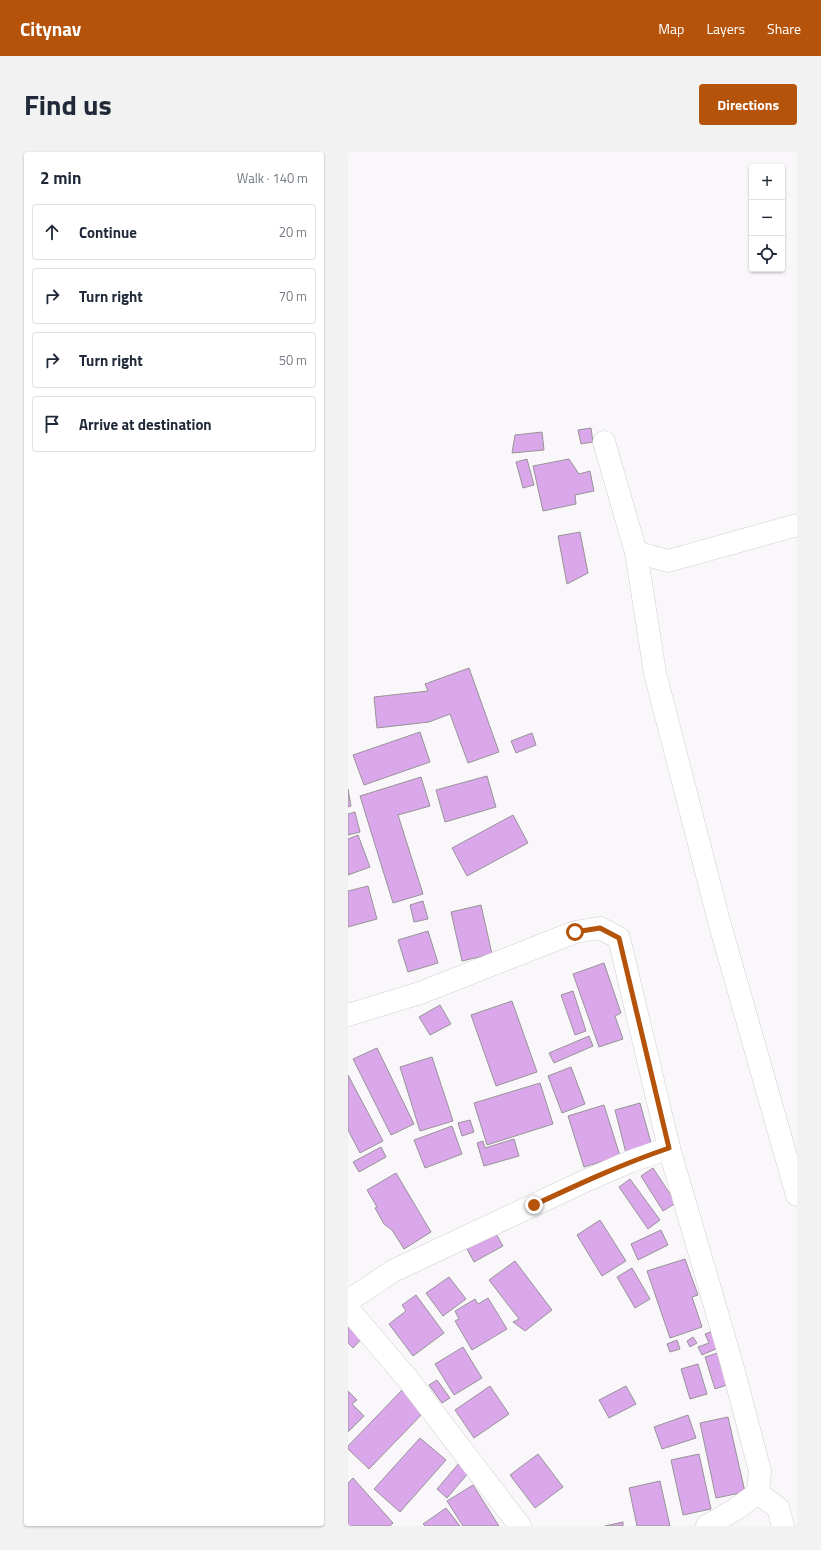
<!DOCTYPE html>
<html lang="en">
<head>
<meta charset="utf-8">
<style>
	:root { --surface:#fff; --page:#f2f2f3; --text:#1f2937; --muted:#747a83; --line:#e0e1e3; --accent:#b45309 }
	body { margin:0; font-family:"Titillium Web",sans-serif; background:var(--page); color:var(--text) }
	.controls { position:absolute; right:12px; top:12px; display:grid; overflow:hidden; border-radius:4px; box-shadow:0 1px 3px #0004 }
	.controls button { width:36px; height:36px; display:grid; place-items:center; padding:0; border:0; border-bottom:1px solid var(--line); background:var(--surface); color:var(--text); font:20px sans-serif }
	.stop { position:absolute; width:12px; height:12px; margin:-9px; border:3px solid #b45309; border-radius:50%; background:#fff }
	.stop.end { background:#b45309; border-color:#fff; box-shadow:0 1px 4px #0008 }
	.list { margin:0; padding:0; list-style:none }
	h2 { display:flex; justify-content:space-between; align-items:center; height:52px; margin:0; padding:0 16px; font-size:17px }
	h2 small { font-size:13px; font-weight:400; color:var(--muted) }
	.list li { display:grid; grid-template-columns:26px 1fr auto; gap:12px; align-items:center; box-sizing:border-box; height:56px; margin:0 8px 8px; padding:0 8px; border:1px solid var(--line); border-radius:4px }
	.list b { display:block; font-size:15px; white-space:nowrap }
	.list em { font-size:13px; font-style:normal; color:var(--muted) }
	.icon { flex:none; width:22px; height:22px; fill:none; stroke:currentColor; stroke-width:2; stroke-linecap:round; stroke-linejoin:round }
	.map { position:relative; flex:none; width:449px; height:1374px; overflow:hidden; border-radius:4px }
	header { display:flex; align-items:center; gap:24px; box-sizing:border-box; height:56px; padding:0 20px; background:var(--accent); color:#fff }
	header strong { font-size:19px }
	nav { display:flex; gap:22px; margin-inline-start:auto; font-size:14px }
	.intro { display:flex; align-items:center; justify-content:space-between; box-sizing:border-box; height:96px; padding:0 24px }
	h1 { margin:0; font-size:28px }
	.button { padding:10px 18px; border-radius:4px; background:var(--accent); color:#fff; font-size:14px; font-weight:700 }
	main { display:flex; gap:24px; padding:0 24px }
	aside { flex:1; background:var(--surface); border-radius:4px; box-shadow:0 1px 3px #0004 }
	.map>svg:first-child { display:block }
	.building { fill:#dba7eb; stroke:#969497 }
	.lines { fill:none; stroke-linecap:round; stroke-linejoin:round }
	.minor-casing { stroke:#d1ced2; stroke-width:23 }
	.minor { stroke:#fff; stroke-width:22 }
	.route { stroke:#b45309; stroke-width:5 }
</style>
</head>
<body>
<header>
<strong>Citynav</strong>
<nav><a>Map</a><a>Layers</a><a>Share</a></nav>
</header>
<div class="intro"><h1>Find us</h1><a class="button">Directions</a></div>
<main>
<aside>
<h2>2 min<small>Walk · 140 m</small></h2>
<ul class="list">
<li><svg class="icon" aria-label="ahead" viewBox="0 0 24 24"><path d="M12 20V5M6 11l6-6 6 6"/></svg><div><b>Continue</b></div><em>20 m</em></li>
<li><svg class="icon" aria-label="right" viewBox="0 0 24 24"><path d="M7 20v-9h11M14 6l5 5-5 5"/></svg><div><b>Turn right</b></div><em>70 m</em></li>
<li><svg class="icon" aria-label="right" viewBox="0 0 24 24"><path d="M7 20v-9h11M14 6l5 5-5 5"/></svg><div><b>Turn right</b></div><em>50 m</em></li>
<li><svg class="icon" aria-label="arrive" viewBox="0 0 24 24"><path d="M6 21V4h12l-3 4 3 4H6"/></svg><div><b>Arrive at destination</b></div></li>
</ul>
</aside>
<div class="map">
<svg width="449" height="1374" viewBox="0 0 449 1374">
	<rect width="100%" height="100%" fill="#faf7fb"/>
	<g class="building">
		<path d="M243,276l2,14 -12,2 -3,-14z"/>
		<path d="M194,280l2,18 -32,3 3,-18z"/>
		<path d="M179,307l7,26 -11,3 -7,-26z"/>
		<path d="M221,307l10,15 11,-3 4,20 -19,4 1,9 -33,7 -10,-45z"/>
		<path d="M232,380l8,41 -21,11 -9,-48z"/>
		<path d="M121,516l30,84 -31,11 -18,-49 -21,8 -52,6 -3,-31 54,-6 -3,-7z"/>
		<path d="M72,580l10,30 -66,23 -11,-30z"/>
		<path d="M184,581l4,12 -20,8 -5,-12z"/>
		<path d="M139,624l9,31 -51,15 -9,-32z"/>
		<path d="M73,625l9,29 -32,9 25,79 -30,9 -33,-107z"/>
		<path d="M0,637l3,17 -3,1z"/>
		<path d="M7,660l5,20 -12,3v-21z"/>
		<path d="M165,663l15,28 -61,33 -15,-28z"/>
		<path d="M10,683l12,32 -22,8v-36z"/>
		<path d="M20,734l9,33 -29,8v-36z"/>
		<path d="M75,749l5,18 -14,3 -4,-17z"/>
		<path d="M133,753l11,49 -30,7 -11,-49z"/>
		<path d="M80,779l10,32 -30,9 -10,-32z"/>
		<path d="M256,811l17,50 -6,3 8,23 -24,8 -26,-73z"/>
		<path d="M225,839l13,40 -11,4 -14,-40z"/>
		<path d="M164,849l25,71 -41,14 -25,-71z"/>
		<path d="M92,853l11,19 -21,11 -11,-18z"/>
		<path d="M241,884l4,10 -39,17 -5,-10z"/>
		<path d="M29,896l37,76 -23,11 -38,-76z"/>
		<path d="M84,905l21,64 -33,10 -20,-64z"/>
		<path d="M223,915l14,37 -23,9 -14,-37z"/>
		<path d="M0,923l35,66 -23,12 -12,-23z"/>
		<path d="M192,931l13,41 -66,21 -13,-42z"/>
		<path d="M292,951l13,47 -26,7 -12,-47z"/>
		<path d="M256,953l16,51 -36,11 -16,-51z"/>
		<path d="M122,968l4,12 -12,4 -4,-13z"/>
		<path d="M104,974l10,28 -37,14 -11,-28z"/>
		<path d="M166,987l5,17 -35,10 -7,-23 6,-2 2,7z"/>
		<path d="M33,995l5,10 -27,15 -6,-10z"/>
		<path d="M305,1016l23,35 -13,8 -22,-35z"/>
		<path d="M48,1021l35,59 -27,17 -12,-19 -8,-6 -9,-16 2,-1 -10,-17z"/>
		<path d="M282,1027l30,41 -12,9 -29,-42z"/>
		<path d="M252,1068l26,41 -24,15 -25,-41z"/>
		<path d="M313,1078l7,15 -30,15 -7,-16z"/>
		<path d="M147,1080l8,14 -29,16 -8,-15z"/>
		<path d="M337,1107l13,36 -6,2 10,30 -32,11 -23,-67z"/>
		<path d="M167,1109l37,49 -27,21 -12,-9 6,-3 -30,-39z"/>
		<path d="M284,1116l18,31 -15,9 -18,-31z"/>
		<path d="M101,1125l17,22 -23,17 -17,-23z"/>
		<path d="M68,1143l28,38 -31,23 -24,-32 17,-13 -4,-6z"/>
		<path d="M140,1146l19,31 -35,21 -17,-29 4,-2 -4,-8 20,-12 3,5z"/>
		<path d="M0,1167l18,15 -13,14 -5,-5z"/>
		<path d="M371,1177l6,16 -23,10 -4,-8 11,-4 -4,-9z"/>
		<path d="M345,1185l4,6 -7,4 -3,-6z"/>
		<path d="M329,1188l3,9 -10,3 -3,-8z"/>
		<path d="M115,1195l19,31 -28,17 -19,-31z"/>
		<path d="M373,1200l9,32 -15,5 -10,-32z"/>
		<path d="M350,1212l9,30 -17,5 -9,-30z"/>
		<path d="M89,1228l13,18 -8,5 -13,-18z"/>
		<path d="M142,1234l19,28 -35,24 -19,-28z"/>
		<path d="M278,1234l10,18 -27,14 -10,-18z"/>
		<path d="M55,1237l23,21 -57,59 -21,-20v-3z"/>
		<path d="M0,1239l9,9 -5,4 12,12 -16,16z"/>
		<path d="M340,1263l8,23 -34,11 -8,-22z"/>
		<path d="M380,1265l17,75 -29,6 -16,-75z"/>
		<path d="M72,1286l26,22 -46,52 -26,-23z"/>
		<path d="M190,1302l25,33 -28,21 -25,-33z"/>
		<path d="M351,1302l12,55 -28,6 -12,-55z"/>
		<path d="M112,1310l10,9 -23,27 -10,-9z"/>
		<path d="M5,1326l40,45 -3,3h-42v-43z"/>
		<path d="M312,1329l10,45h-33l-8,-38z"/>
		<path d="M125,1333l26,41h-36l-16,-25z"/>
		<path d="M98,1356l14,18h-35l-2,-2z"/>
		<path d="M275,1370v4h-18z"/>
	</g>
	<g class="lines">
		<g class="minor-casing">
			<g id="minor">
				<path d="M256,290l32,110 32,9 129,-36"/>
				<path d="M288,400l19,121 65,252 77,270"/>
				<path d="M0,863l72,-22 155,-61 25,-4 19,10 50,210 62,213 29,110 -2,22 -22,16 -29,17"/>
				<path d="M0,1149l45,-30 190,-89 46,-20 40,-14"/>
				<path d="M0,1157l59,69 113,148"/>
				<path d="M410,1341l20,15 5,18"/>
			</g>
		</g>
		<use href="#minor" class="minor"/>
	</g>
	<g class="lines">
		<path class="route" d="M186,1053c45,-21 88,-41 135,-57l-50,-210 -19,-10 -25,4"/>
	</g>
</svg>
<div class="controls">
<button>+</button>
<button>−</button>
<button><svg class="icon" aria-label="locate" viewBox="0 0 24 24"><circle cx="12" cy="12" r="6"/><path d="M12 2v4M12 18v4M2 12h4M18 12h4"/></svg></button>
</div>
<div class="stop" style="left:227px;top:780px"></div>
<div class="stop end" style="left:186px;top:1053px"></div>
</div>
</main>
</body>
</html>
